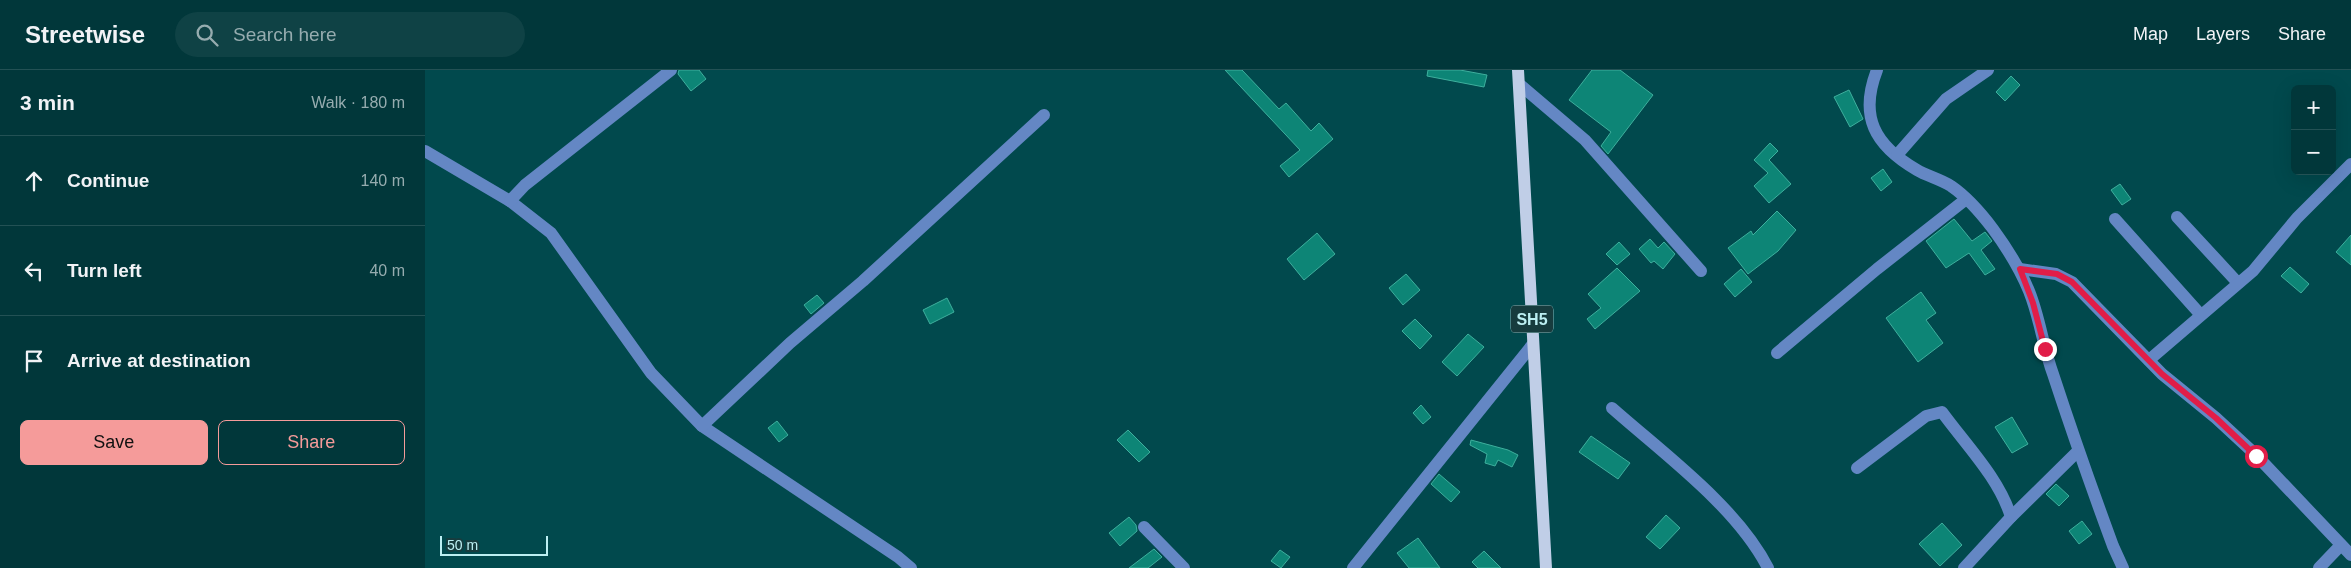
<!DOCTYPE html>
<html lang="en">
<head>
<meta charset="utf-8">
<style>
	:root { --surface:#01373a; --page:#0f4245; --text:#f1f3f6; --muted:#96acaf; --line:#235154; --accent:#f59b9a }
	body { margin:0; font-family:Arial,sans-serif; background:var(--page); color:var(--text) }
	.controls { position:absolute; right:15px; top:15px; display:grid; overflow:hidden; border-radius:8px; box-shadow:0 5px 20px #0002 }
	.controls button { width:45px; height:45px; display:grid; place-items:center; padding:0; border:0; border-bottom:1px solid var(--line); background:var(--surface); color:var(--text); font:25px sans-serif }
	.scale { position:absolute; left:15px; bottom:12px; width:108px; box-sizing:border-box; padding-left:5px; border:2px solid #bceff2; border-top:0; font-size:14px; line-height:18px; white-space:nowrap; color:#bceff2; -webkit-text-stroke:4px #173c3e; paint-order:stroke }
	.stop { position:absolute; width:15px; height:15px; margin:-11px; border:4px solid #e11d48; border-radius:50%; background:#fff }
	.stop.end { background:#e11d48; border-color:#fff; box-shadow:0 1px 5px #0008 }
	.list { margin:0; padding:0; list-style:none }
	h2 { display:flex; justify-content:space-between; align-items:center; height:65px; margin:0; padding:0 20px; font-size:21px }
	h2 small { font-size:16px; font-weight:400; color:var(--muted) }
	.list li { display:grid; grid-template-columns:32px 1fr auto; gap:15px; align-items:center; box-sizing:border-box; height:90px; padding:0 20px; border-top:1px solid var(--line) }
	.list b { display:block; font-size:19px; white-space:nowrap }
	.list em { font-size:16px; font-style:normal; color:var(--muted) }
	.actions { display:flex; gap:10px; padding:15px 20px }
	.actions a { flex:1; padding:11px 0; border:1px solid var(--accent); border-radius:8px; text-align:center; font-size:18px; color:var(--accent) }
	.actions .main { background:var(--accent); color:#111 }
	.icon { flex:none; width:28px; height:28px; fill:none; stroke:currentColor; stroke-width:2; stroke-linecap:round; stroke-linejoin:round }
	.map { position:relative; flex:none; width:1926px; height:498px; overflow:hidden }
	header { display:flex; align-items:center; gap:30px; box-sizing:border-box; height:70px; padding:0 25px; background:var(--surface); border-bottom:1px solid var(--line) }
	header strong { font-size:24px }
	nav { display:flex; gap:28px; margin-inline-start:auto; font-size:18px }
	.search { width:350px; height:45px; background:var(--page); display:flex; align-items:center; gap:12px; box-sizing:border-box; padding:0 18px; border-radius:28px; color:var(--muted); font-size:19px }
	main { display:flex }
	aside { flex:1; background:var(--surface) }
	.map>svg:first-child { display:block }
	.building { fill:#0d8576; stroke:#3eaf9d }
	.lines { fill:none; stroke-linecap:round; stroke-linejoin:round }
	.minor { stroke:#6487c4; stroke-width:12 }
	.major { stroke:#c0cee7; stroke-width:12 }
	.route { stroke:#e11d48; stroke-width:6 }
	.labels { text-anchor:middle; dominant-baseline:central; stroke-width:4.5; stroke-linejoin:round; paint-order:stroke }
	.shield { fill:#173c3e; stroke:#8ab9bc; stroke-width:1 }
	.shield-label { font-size:16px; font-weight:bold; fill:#bceff2 }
</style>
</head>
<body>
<header>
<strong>Streetwise</strong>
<div class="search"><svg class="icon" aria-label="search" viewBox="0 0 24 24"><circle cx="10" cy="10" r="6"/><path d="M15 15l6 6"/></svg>Search here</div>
<nav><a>Map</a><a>Layers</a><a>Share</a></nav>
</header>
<main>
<aside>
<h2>3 min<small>Walk · 180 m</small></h2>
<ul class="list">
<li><svg class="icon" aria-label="ahead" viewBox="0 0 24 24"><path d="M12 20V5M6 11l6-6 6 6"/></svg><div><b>Continue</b></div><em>140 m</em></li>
<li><svg class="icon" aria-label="left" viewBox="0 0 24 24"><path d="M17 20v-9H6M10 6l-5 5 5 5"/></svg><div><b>Turn left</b></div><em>40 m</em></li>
<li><svg class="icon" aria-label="arrive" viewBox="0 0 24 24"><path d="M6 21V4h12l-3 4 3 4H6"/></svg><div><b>Arrive at destination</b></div></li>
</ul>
<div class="actions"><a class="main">Save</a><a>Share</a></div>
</aside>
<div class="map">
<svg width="1926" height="498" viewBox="0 0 1926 498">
	<rect width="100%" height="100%" fill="#01494d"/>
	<g class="building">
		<path d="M254,0h20l7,9 -15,12 -13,-17z"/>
		<path d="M800,0h17l37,39 7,-6 25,28 8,-8 14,16 -44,38 -9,-11 20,-16z"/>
		<path d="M1003,0h32l27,5 -3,12 -57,-11z"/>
		<path d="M1167,0h28l33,25 -45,59 -7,-8 10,-14 -42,-32z"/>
		<path d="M1586,6l9,9 -15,16 -9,-9z"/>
		<path d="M1424,20l14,29 -13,8 -16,-30z"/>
		<path d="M1345,73l8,8 -9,9 22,24 -22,19 -15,-17 14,-13 -14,-13z"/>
		<path d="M1458,99l9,13 -11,9 -10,-13z"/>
		<path d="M1695,114l11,15 -9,6 -11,-15z"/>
		<path d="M1352,141l19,19 -18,21 -30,23 -20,-26 23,-17 2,4z"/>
		<path d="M1529,149l18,22 13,-9 7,9 -11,9 14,19 -10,6 -16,-22 -23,15 -20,-27z"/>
		<path d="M892,163l18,21 -31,26 -17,-21z"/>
		<path d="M1926,165v30l-15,-13z"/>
		<path d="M1225,169l8,9 6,-6 11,12 -12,15 -9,-8 -3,2 -12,-14z"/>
		<path d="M1194,172l11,12 -13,11 -11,-11z"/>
		<path d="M1865,197l19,17 -8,9 -20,-17z"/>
		<path d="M1192,198l23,23 -45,38 -8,-10 14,-11 -13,-14z"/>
		<path d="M1316,199l11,13 -17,15 -11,-13z"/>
		<path d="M981,204l14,16 -17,15 -14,-17z"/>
		<path d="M1496,222l15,21 -10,7 17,23 -25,19 -32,-44z"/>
		<path d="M392,225l7,8 -13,11 -7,-9z"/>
		<path d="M522,228l7,14 -24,12 -7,-14z"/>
		<path d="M990,249l17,17 -12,13 -18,-18z"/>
		<path d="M1043,264l16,13 -27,29 -15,-14z"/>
		<path d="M996,335l10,12 -8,7 -10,-11z"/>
		<path d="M1587,347l16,27 -16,9 -17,-26z"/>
		<path d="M352,351l11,14 -9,7 -11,-14z"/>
		<path d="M703,360l22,22 -11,10 -22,-22z"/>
		<path d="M1166,366l39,27 -12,16 -39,-27z"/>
		<path d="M1046,370l37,10 10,5 -6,12 -14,-7 -3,6 -10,-3 2,-9 -17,-9z"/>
		<path d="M1014,404l21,18 -9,10 -20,-18z"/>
		<path d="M1631,414l13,12 -10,10 -13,-12z"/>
		<path d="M1241,445l14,13 -20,21 -14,-12z"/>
		<path d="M704,447l7,8 1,6 -17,15 -11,-13z"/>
		<path d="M1657,451l10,13 -13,10 -10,-13z"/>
		<path d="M1517,453l20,22 -22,21 -21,-22z"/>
		<path d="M993,468l22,30h-31l-12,-15z"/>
		<path d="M729,479l8,8 -14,11h-19z"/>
		<path d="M855,480l10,7 -9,11 -10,-7z"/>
		<path d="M1059,481l17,17h-23l-6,-6z"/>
	</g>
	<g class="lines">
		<g class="minor">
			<path d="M1452,0c-18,46 -3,75 40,100 10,6 23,9 34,16 16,11 30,27 42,43 14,19 27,40 36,62 11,27 14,56 24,83 19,58 39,115 60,172l10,22"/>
			<path d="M1094,14l66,56 116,131"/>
			<path d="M0,81l85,50 41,32 100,140 51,53 196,131 13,11"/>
			<path d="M1472,85l49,-56 42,-29"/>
			<path d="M85,131l15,-16 146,-115"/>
			<path d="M1752,147l61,66"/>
			<path d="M1690,149l85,95"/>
			<path d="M1595,199l36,5 16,8 90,92 54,44 40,37 95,100"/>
			<path d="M1352,283l100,-84 88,-69"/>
			<path d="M1724,290l104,-89 44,-53 54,-54"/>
			<path d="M1187,338c52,46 125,99 156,160"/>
			<path d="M277,356l88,-83 73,-62 181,-166"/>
			<path d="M1432,398l69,-52 16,-4c24,33 57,66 69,105"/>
			<path d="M719,457l40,41"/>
			<path d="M928,498l180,-224"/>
			<path d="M1539,498l47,-51 67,-66"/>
			<path d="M1894,498l22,-23"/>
		</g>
		<path class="major" d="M1093,0l28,498"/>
	</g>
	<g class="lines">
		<path class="route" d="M1620,279l-12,-46 -13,-34 37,5 15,8 90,92 54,44 40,38"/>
	</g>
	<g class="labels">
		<rect class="shield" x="1086" y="235.5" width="42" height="27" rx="4"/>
		<g class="shield-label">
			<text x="1107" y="249">SH5</text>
		</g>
	</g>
</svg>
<div class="controls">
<button>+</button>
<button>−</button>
</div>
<div class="scale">50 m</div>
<div class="stop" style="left:1831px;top:386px"></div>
<div class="stop end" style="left:1620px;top:279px"></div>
</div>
</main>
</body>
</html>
